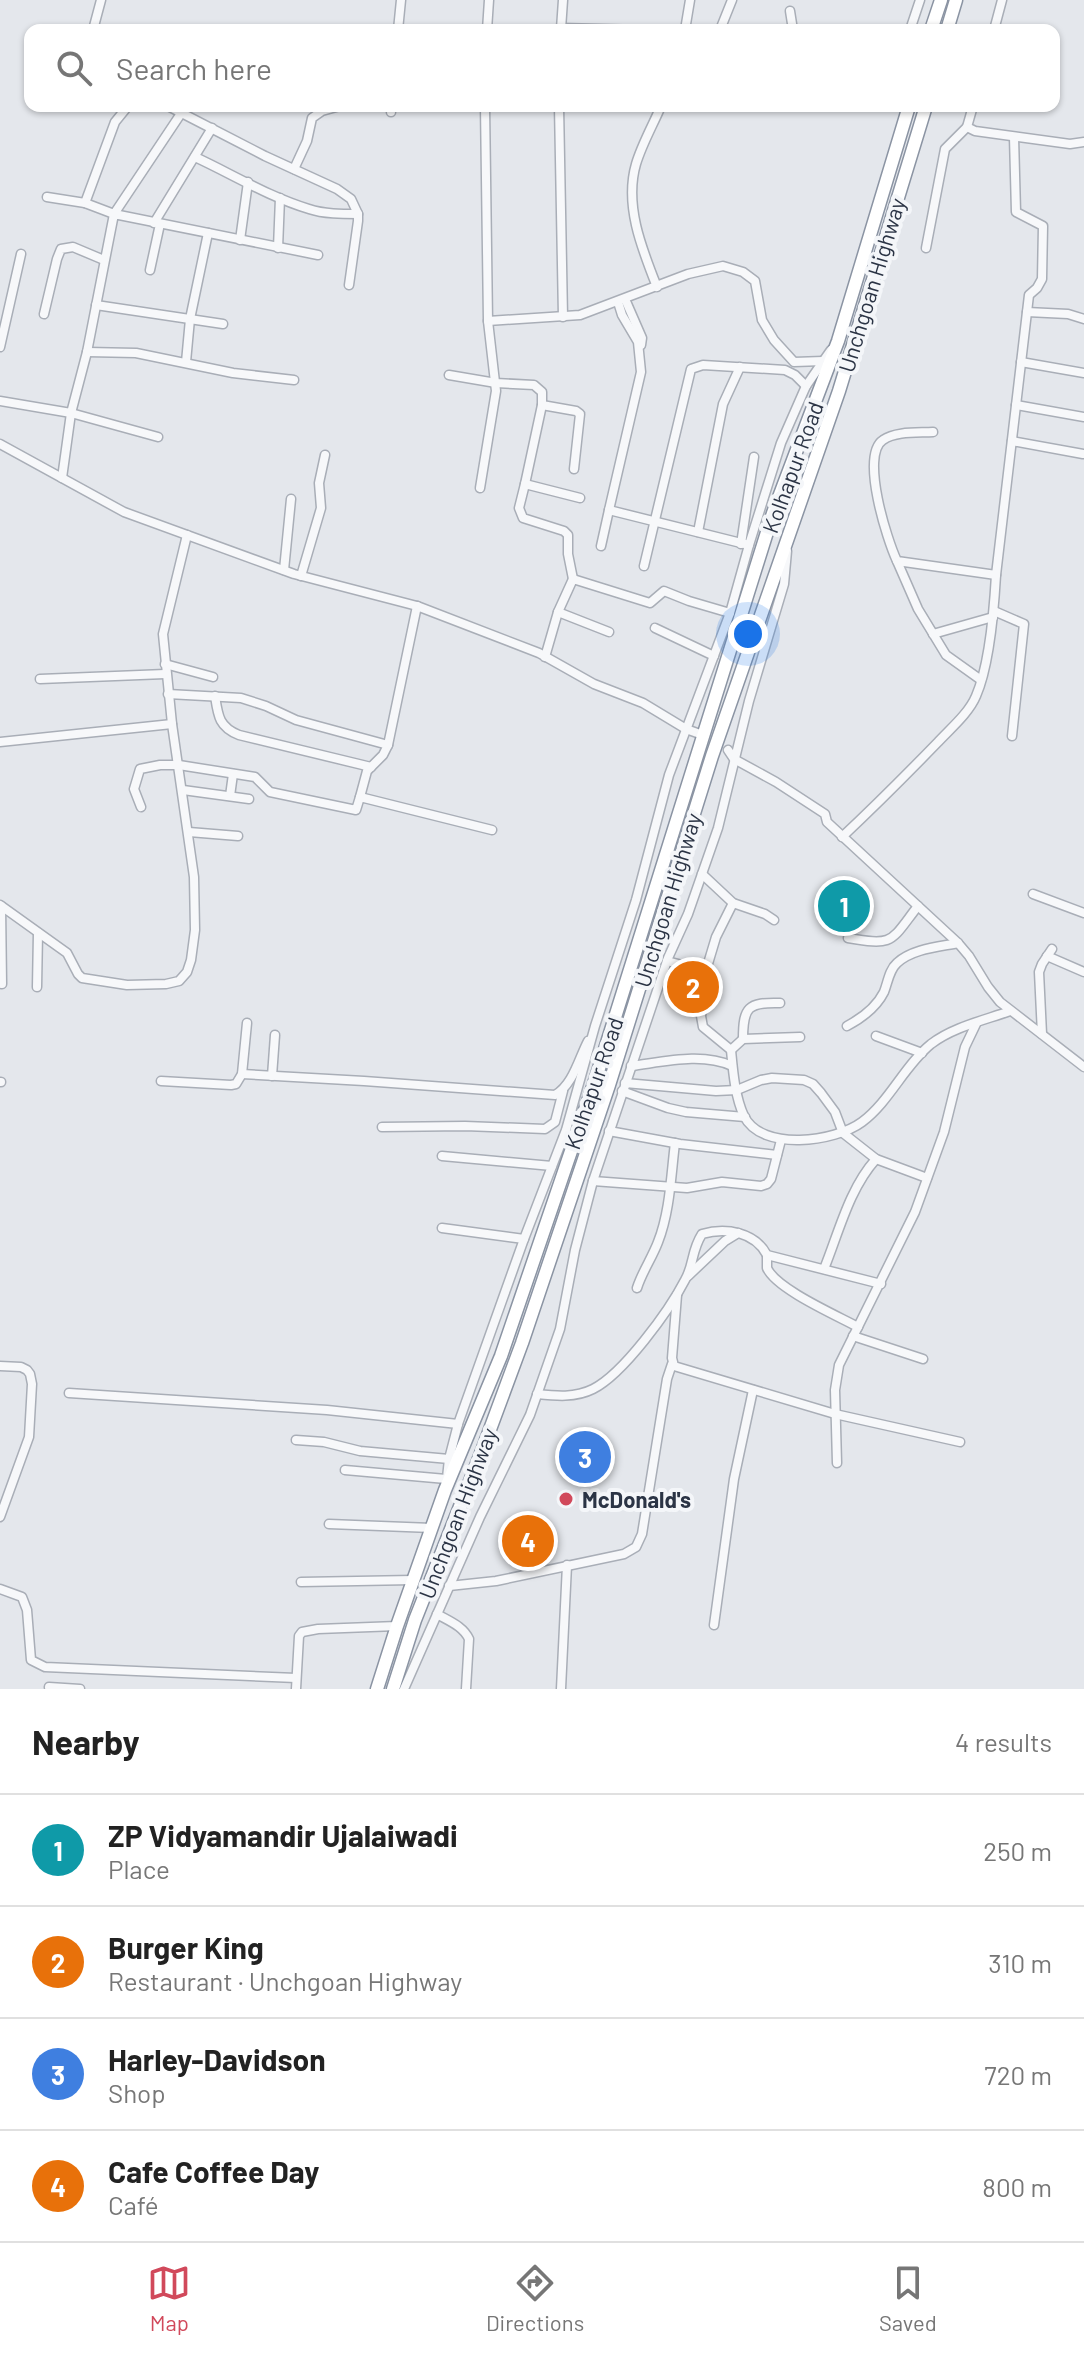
<!DOCTYPE html>
<html lang="en">
<head>
<meta charset="utf-8">
<style>
	:root { --surface:#fff; --page:#f6f6f6; --text:#222; --muted:#767676; --line:#e0e0e0; --accent:#d1495b }
	body { margin:0; font-family:Barlow,sans-serif; background:var(--page); color:var(--text) }
	.you { position:absolute; left:748px; top:634px; width:28px; height:28px; margin:-20px; border:6px solid #fff; border-radius:50%; background:#1a73e8; box-shadow:0 0 0 12px #1a73e833 }
	.badge { display:grid; place-items:center; width:52px; height:52px; border-radius:50%; background:var(--accent); color:#fff; font-size:26px; font-weight:700 }
	.pin { position:absolute; translate:-50% -50%; border:4px solid #fff; box-shadow:0 2px 8px #0006 }
	.list { margin:0; padding:0; list-style:none }
	h2 { display:flex; justify-content:space-between; align-items:center; height:104px; margin:0; padding:0 32px; font-size:34px }
	h2 small { font-size:26px; font-weight:400; color:var(--muted) }
	.list li { display:grid; grid-template-columns:52px 1fr auto; gap:24px; align-items:center; box-sizing:border-box; height:112px; padding:0 32px; border-top:2px solid var(--line) }
	.list b { display:block; font-size:30px; white-space:nowrap }
	.list p { margin:0; font-size:26px; white-space:nowrap; color:var(--muted) }
	.list em { font-size:26px; font-style:normal; color:var(--muted) }
	.icon { flex:none; width:44px; height:44px; fill:none; stroke:currentColor; stroke-width:2; stroke-linecap:round; stroke-linejoin:round }
	.map { position:relative; flex:none; width:1084px; height:1689px; overflow:hidden }
	.search { position:absolute; background:var(--surface); box-shadow:0 2px 6px #0004; left:24px; right:24px; top:24px; height:88px; display:flex; align-items:center; gap:20px; box-sizing:border-box; padding:0 28px; border-radius:16px; color:var(--muted); font-size:30px }
	.sheet { height:552px; background:var(--surface) }
	nav { display:flex; justify-content:space-around; align-items:center; box-sizing:border-box; height:112px; border-top:2px solid var(--line); background:var(--surface); font-size:22px; color:var(--muted) }
	nav a { display:grid; justify-items:center; gap:4px }
	nav .on { color:var(--accent) }
	.map>svg:first-child { display:block }
	.lines { fill:none; stroke-linecap:round; stroke-linejoin:round }
	.minor-casing { stroke:#a9aeb7; stroke-width:11 }
	.highway-casing { stroke:#8b94a3; stroke-width:15 }
	.minor { stroke:#f7f8fa; stroke-width:8 }
	.highway { stroke:#fff; stroke-width:12 }
	.poi-dot { fill:#d1495b; stroke:#f4f6f9; stroke-width:3 }
	.labels { text-anchor:middle; dominant-baseline:central; stroke-width:8; stroke-linejoin:round; paint-order:stroke }
	.street-label { font-size:22px; fill:#2b3445; stroke:#f4f6f9 }
	.poi-label { font-size:22px; font-weight:bold; fill:#2b3445; stroke:#f4f6f9; text-anchor:start }
</style>
</head>
<body>
<div class="map">
<svg width="1084" height="1689" viewBox="0 0 1084 1689">
	<rect width="100%" height="100%" fill="#e4e7ec"/>
	<g class="lines">
		<g class="minor-casing">
			<g id="minor">
				<path d="M790,11l3,19"/>
				<path d="M561,28l82,2"/>
				<path d="M561,29l2,-29"/>
				<path d="M93,30l8,-30"/>
				<path d="M398,30l3,-30"/>
				<path d="M487,30l2,-30"/>
				<path d="M685,30l5,-30"/>
				<path d="M720,30l12,-30"/>
				<path d="M910,30l10,-30"/>
				<path d="M994,30l8,-30"/>
				<path d="M168,106l97,50 72,33 14,10 7,15v7l-9,64"/>
				<path d="M485,106l3,215 92,-6 108,-41 35,-8 20,6 12,9 7,39 12,20 20,22 29,-1"/>
				<path d="M559,106l4,211"/>
				<path d="M973,106l-6,21 8,4 95,13 14,-2"/>
				<path d="M391,112v-6"/>
				<path d="M195,157c37,17 74,40 114,52 15,5 33,5 49,5"/>
				<path d="M294,169l13,-28 5,-23 10,-7 18,-5"/>
				<path d="M47,197l38,6 29,11 68,-102"/>
				<path d="M85,203l30,-81 13,-16"/>
				<path d="M154,223l58,-95"/>
				<path d="M240,240l8,-58"/>
				<path d="M278,248l2,-50"/>
				<path d="M926,248l19,-99 22,-22"/>
				<path d="M150,270l10,-46"/>
				<path d="M657,287c-15,-38 -33,-82 -21,-123 6,-20 17,-39 25,-58"/>
				<path d="M625,299l17,39 -1,7"/>
				<path d="M618,302l4,13 16,27 3,30 -32,138 140,35"/>
				<path d="M96,305l127,19"/>
				<path d="M1027,312l41,2 16,5"/>
				<path d="M44,314l13,-55 4,-10 12,-2 31,13"/>
				<path d="M0,347l21,-93"/>
				<path d="M87,352l49,1 97,20 61,7"/>
				<path d="M186,362l4,-43 18,-86"/>
				<path d="M1021,362l63,11"/>
				<path d="M449,375l47,8 38,2 8,7v13"/>
				<path d="M0,401l71,12 87,24"/>
				<path d="M1016,405l68,12"/>
				<path d="M933,432c-15,1 -37,-1 -50,8 -23,15 4,100 14,121l99,14 33,-280 8,-7 5,-9 1,-53 -27,-14 -2,-75"/>
				<path d="M1012,441l71,13"/>
				<path d="M0,444l124,68 170,62 123,32 122,47 55,31 49,19 43,26 14,5"/>
				<path d="M62,478l9,-65 16,-61 27,-138 204,41"/>
				<path d="M525,484l17,-79 34,6 4,3 -6,55"/>
				<path d="M480,488l16,-97 -8,-70"/>
				<path d="M698,532l25,-128 17,-37"/>
				<path d="M741,544l13,-87"/>
				<path d="M601,546l8,-36"/>
				<path d="M897,561l21,48 28,46 35,25"/>
				<path d="M644,566l47,-197 12,-4 82,5 10,5 11,11"/>
				<path d="M284,570l7,-71"/>
				<path d="M301,576l20,-68 -2,-25 6,-28"/>
				<path d="M573,579l-5,-25v-19l-4,-4 -41,-13 -4,-10 6,-24 55,14"/>
				<path d="M994,611l30,13 -12,112"/>
				<path d="M558,612l51,20"/>
				<path d="M655,628l59,28"/>
				<path d="M933,634l60,-17"/>
				<path d="M545,657l13,-45 15,-33 77,24 14,-12 25,10 41,12"/>
				<path d="M165,664l48,13"/>
				<path d="M40,679l125,-5"/>
				<path d="M168,694l73,4 25,8 30,14 92,25"/>
				<path d="M215,696c3,20 4,31 24,39l132,32"/>
				<path d="M0,742l172,-18"/>
				<path d="M728,750l6,9 42,23 49,32 2,8 131,121 11,13 19,31 12,15 84,65"/>
				<path d="M183,790l66,9"/>
				<path d="M230,796l3,-22"/>
				<path d="M360,797l7,-26 16,-16 5,-10 29,-139"/>
				<path d="M141,807l-7,-18 6,-20 20,-4h19l76,12 15,15 86,18 4,-13 132,33"/>
				<path d="M189,832l49,4"/>
				<path d="M842,837c33,-31 64,-62 96,-95 12,-13 31,-29 38,-46 14,-32 18,-86 20,-121"/>
				<path d="M702,874l31,29 32,11 9,6"/>
				<path d="M1033,894l51,19"/>
				<path d="M733,903l-17,34 -9,30 -6,49 2,11 28,23c2,21 4,47 13,66 18,36 91,26 118,6 28,-21 42,-56 69,-78 22,-17 54,-24 79,-33"/>
				<path d="M0,905l67,48 11,21 4,4 45,7 39,-1 13,-3 8,-9 4,-12 4,-30 -1,-53 -22,-153 -9,-90 24,-99"/>
				<path d="M1,906l1,78"/>
				<path d="M848,938c47,8 42,4 70,-32"/>
				<path d="M1047,956l37,16"/>
				<path d="M667,961l30,8"/>
				<path d="M37,987l1,-54"/>
				<path d="M847,1026c15,-8 29,-18 37,-34 4,-10 5,-22 13,-29 15,-14 41,-16 61,-20"/>
				<path d="M1042,1034l-3,-62 3,-8 10,-15"/>
				<path d="M876,1036l46,17"/>
				<path d="M743,1039c0,-32 5,-37 37,-36"/>
				<path d="M731,1050l12,-11 57,-2"/>
				<path d="M631,1066c32,-4 71,-14 101,0"/>
				<path d="M242,1074l122,7 191,14c18,-10 24,-37 33,-54"/>
				<path d="M272,1076l3,-41"/>
				<path d="M161,1081l70,4 5,-1 6,-10 5,-51"/>
				<path d="M0,1082h1"/>
				<path d="M625,1083l91,8 21,-1 24,-10 11,-2 32,2 9,4 8,9 14,19 8,21 33,26 51,19"/>
				<path d="M622,1091l46,17 18,4 59,5"/>
				<path d="M382,1127l83,-1 80,3 10,-7 8,-31"/>
				<path d="M609,1131l71,13 97,11"/>
				<path d="M442,1156l110,10"/>
				<path d="M593,1181l94,7 35,-6 39,4 6,-2 4,-5 10,-39"/>
				<path d="M442,1228l82,11"/>
				<path d="M767,1255c0,2 0,12 0,13 9,21 71,48 91,59"/>
				<path d="M824,1269c15,-37 25,-80 52,-110"/>
				<path d="M688,1276l37,-35 13,-8"/>
				<path d="M637,1288c5,-16 15,-30 21,-46 12,-30 13,-67 17,-99"/>
				<path d="M677,1295l-5,63 2,8 161,48 125,28"/>
				<path d="M853,1336l70,23"/>
				<path d="M0,1366l21,1 6,3 3,4 2,10 -3,53 -29,80"/>
				<path d="M69,1393l258,17 131,14"/>
				<path d="M537,1394c19,2 38,4 56,-5 30,-15 76,-78 92,-109 9,-15 6,-29 17,-46 24,-7 53,-2 65,21l114,29"/>
				<path d="M296,1440l28,2 36,9 89,8"/>
				<path d="M837,1463l-2,-73 4,-25 76,-153 29,-80 21,-85 11,-23"/>
				<path d="M345,1470l101,9"/>
				<path d="M447,1478l2,-19 9,-35 66,-185 42,-109 29,-104 41,-126 33,-125 61,-162 19,-68 32,-102 25,-57 25,-36"/>
				<path d="M329,1524l103,4"/>
				<path d="M301,1582l112,-2"/>
				<path d="M449,1586l47,-5 128,-27 12,-7 6,-13 25,-155 5,-15"/>
				<path d="M0,1589l22,8 5,13 4,50 14,7 251,11"/>
				<path d="M437,1614c12,7 26,12 32,25l-3,50"/>
				<path d="M714,1625l20,-146 19,-89"/>
				<path d="M49,1687l31,2"/>
				<path d="M296,1689l3,-53 3,-4 16,-3 79,-3"/>
				<path d="M404,1689l76,-172 50,-102 30,-86 15,-79 18,-69 75,-223 20,-44 30,-86 31,-127 35,-117 3,-33"/>
				<path d="M561,1689l6,-124"/>
			</g>
		</g>
		<g class="highway-casing">
			<g id="highway">
				<path d="M931,30l10,-30"/>
				<path d="M947,30l9,-30"/>
				<path d="M377,1689l20,-63 48,-136 56,-134 95,-278 177,-565 65,-172 71,-235"/>
				<path d="M393,1689l22,-69 67,-169 40,-108 87,-258 103,-329 127,-365 87,-285"/>
			</g>
		</g>
		<use href="#minor" class="minor"/>
		<use href="#highway" class="highway"/>
	</g>
	<circle class="poi-dot" cx="566" cy="1499" r="8"/>
	<g class="labels">
		<g class="street-label">
			<text transform="translate(871 285) rotate(-73)">Unchgoan Highway</text>
			<text transform="translate(792 467) rotate(-70)">Kolhapur Road</text>
			<text transform="translate(667 900) rotate(-73)">Unchgoan Highway</text>
			<text transform="translate(593 1083) rotate(-71)">Kolhapur Road</text>
			<text transform="translate(457 1513) rotate(-69)">Unchgoan Highway</text>
		</g>
		<g class="poi-label">
			<text x="582" y="1499">McDonald's</text>
		</g>
	</g>
</svg>
<div class="you"></div>
<div class="pin badge" style="left:844px;top:906px;background:#0f9aa8">1</div>
<div class="pin badge" style="left:693px;top:987px;background:#e8710a">2</div>
<div class="pin badge" style="left:585px;top:1457px;background:#3f7fe0">3</div>
<div class="pin badge" style="left:528px;top:1541px;background:#e8710a">4</div>
<div class="search"><svg class="icon" aria-label="search" viewBox="0 0 24 24"><circle cx="10" cy="10" r="6"/><path d="M15 15l6 6"/></svg>Search here</div>
</div>
<section class="sheet">
<h2>Nearby<small>4 results</small></h2>
<ul class="list">
<li><span class="badge" style="background:#0f9aa8">1</span><div><b>ZP Vidyamandir Ujalaiwadi</b><p>Place</p></div><em>250 m</em></li>
<li><span class="badge" style="background:#e8710a">2</span><div><b>Burger King</b><p>Restaurant · Unchgoan Highway</p></div><em>310 m</em></li>
<li><span class="badge" style="background:#3f7fe0">3</span><div><b>Harley-Davidson</b><p>Shop</p></div><em>720 m</em></li>
<li><span class="badge" style="background:#e8710a">4</span><div><b>Cafe Coffee Day</b><p>Café</p></div><em>800 m</em></li>
</ul>
</section>
<nav>
<a class="on"><svg class="icon" aria-label="map" viewBox="0 0 24 24"><path d="M3 6l6-2 6 2 6-2v14l-6 2-6-2-6 2zM9 4v14M15 6v14"/></svg>Map</a>
<a><svg class="icon" aria-label="directions" viewBox="0 0 24 24"><path d="M12 3l9 9-9 9-9-9zM9 14v-3h6M13 9l2 2-2 2"/></svg>Directions</a>
<a><svg class="icon" aria-label="saved" viewBox="0 0 24 24"><path d="M7 4h10v16l-5-4-5 4z"/></svg>Saved</a>
</nav>
</body>
</html>
